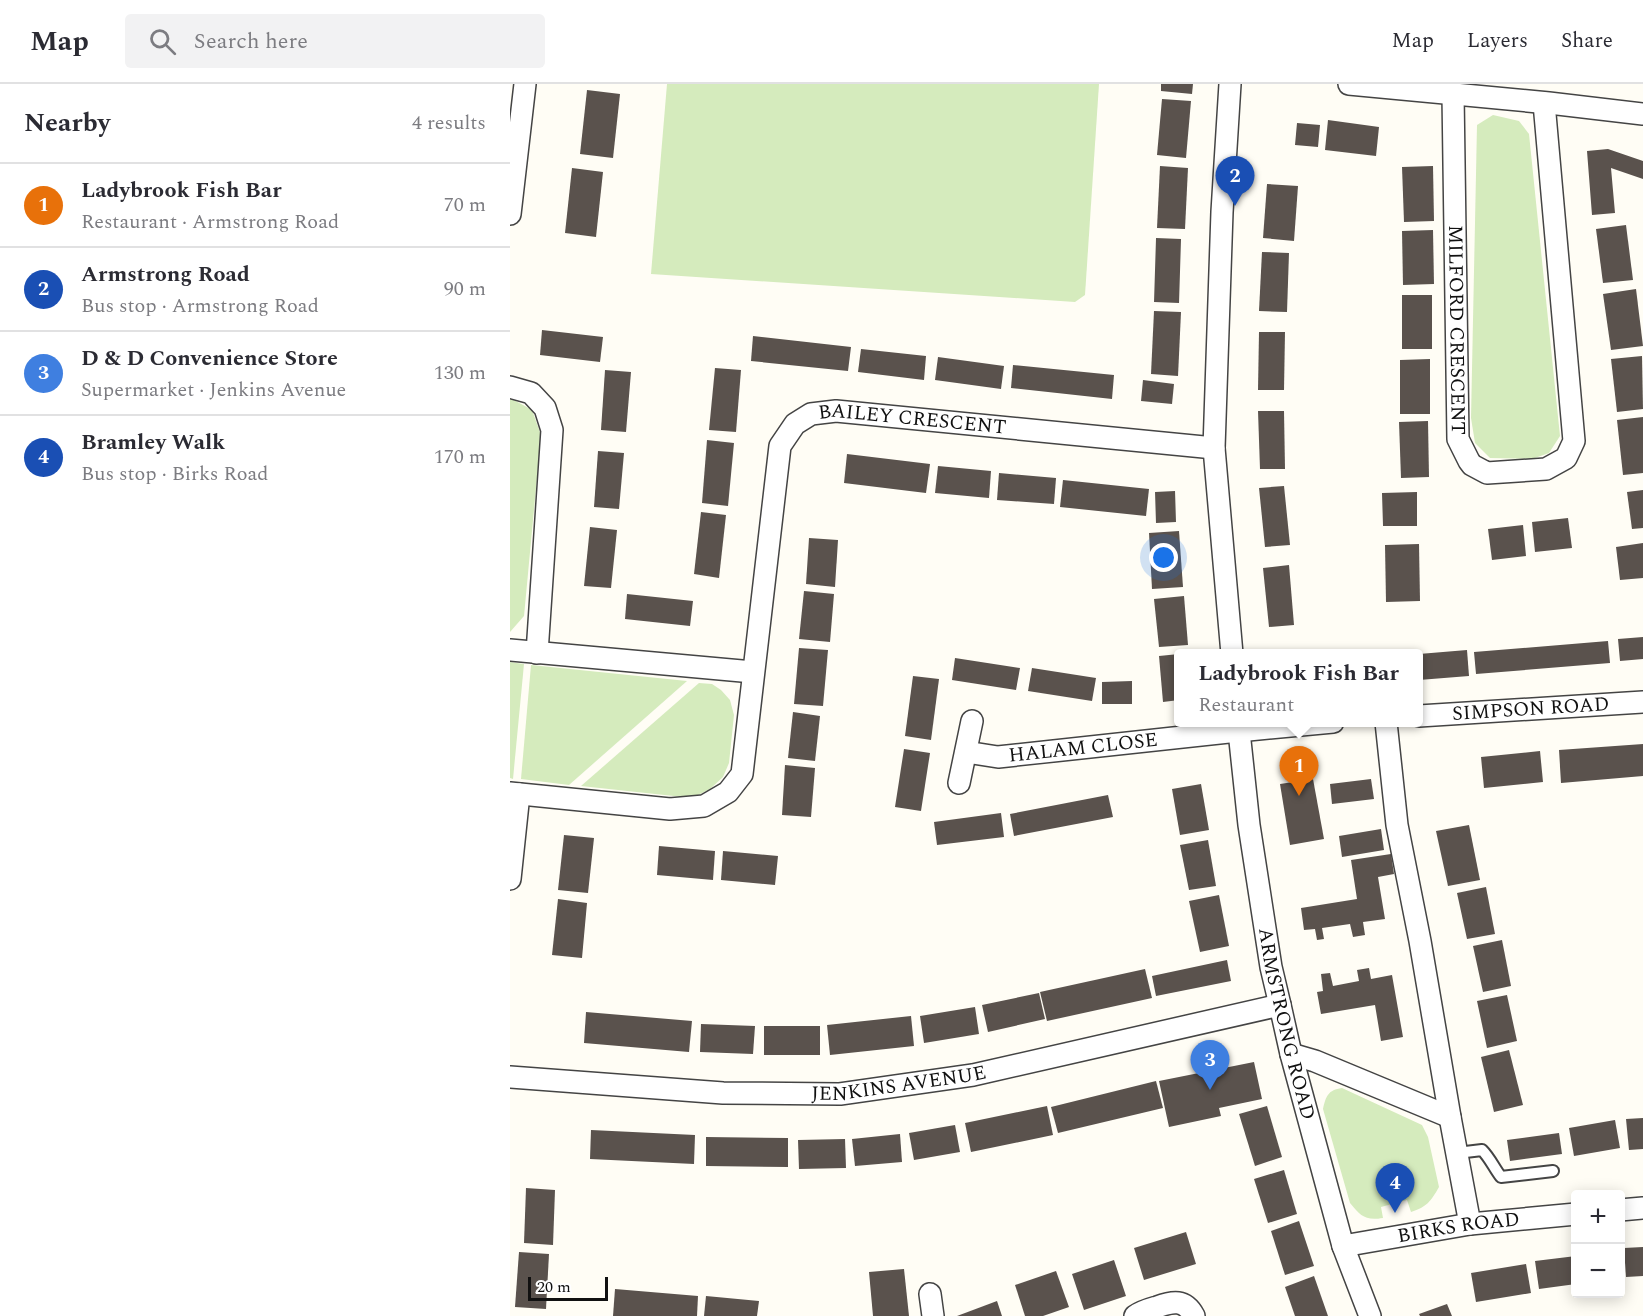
<!DOCTYPE html>
<html lang="en">
<head>
<meta charset="utf-8">
<style>
	:root { --surface:#fff; --page:#f2f2f3; --text:#2b2b33; --muted:#7c7c81; --line:#e1e1e2; --accent:#c4262e }
	body { margin:0; font-family:Spectral,serif; background:var(--page); color:var(--text) }
	.controls { position:absolute; right:18px; bottom:18px; display:grid; overflow:hidden; border-radius:6px; box-shadow:0 3px 15px #0003 }
	.controls button { width:54px; height:54px; display:grid; place-items:center; padding:0; border:0; border-bottom:2px solid var(--line); background:var(--surface); color:var(--text); font:30px sans-serif }
	.scale { position:absolute; left:18px; bottom:15px; width:80px; box-sizing:border-box; padding-left:6px; border:3px solid #111; border-top:0; font-size:16px; line-height:21px; white-space:nowrap; color:#111; -webkit-text-stroke:4px #fff; paint-order:stroke }
	.you { position:absolute; left:654px; top:474px; width:21px; height:21px; margin:-15px; border:4px solid #fff; border-radius:50%; background:#1a73e8; box-shadow:0 0 0 9px #1a73e833 }
	.badge { display:grid; place-items:center; width:39px; height:39px; border-radius:50%; background:var(--accent); color:#fff; font-size:20px; font-weight:700 }
	.pin { position:absolute; translate:-50% -50px; filter:drop-shadow(0 2px 3px #0008) }
	.pin::after { content:''; position:absolute; top:32px; width:21px; height:18px; background:inherit; clip-path:polygon(0 0,100% 0,50% 100%) }
	.popup { position:absolute; left:664px; top:565px; width:249px; height:78px; box-sizing:border-box; display:grid; place-content:center; border-radius:6px; background:var(--surface); filter:drop-shadow(0 2px 4px #0005); font-size:20px; white-space:nowrap; color:var(--muted) }
	.popup b { font-size:22px; color:var(--text) }
	.popup::after { content:''; position:absolute; left:50%; top:100%; margin-left:-12px; border:12px solid transparent; border-top-color:var(--surface) }
	.list { margin:0; padding:0; list-style:none }
	h2 { display:flex; justify-content:space-between; align-items:center; height:78px; margin:0; padding:0 24px; font-size:26px }
	h2 small { font-size:20px; font-weight:400; color:var(--muted) }
	.list li { display:grid; grid-template-columns:39px 1fr auto; gap:18px; align-items:center; box-sizing:border-box; height:84px; padding:0 24px; border-top:2px solid var(--line) }
	.list b { display:block; font-size:22px; white-space:nowrap }
	.list p { margin:0; font-size:20px; white-space:nowrap; color:var(--muted) }
	.list em { font-size:20px; font-style:normal; color:var(--muted) }
	.icon { flex:none; width:33px; height:33px; fill:none; stroke:currentColor; stroke-width:2; stroke-linecap:round; stroke-linejoin:round }
	.map { position:relative; flex:none; width:1133px; height:1232px; overflow:hidden }
	header { display:flex; align-items:center; gap:36px; box-sizing:border-box; height:84px; padding:0 30px; background:var(--surface); border-bottom:2px solid var(--line) }
	header strong { font-size:28px }
	nav { display:flex; gap:33px; margin-inline-start:auto; font-size:21px }
	.search { width:420px; height:54px; background:var(--page); display:flex; align-items:center; gap:15px; box-sizing:border-box; padding:0 21px; border-radius:6px; color:var(--muted); font-size:22px }
	main { display:flex }
	aside { flex:1; background:var(--surface) }
	.map>svg:first-child { display:block }
	.green { fill:#d5ebbd }
	.building { fill:#5a524d }
	.lines { fill:none; stroke-linecap:round; stroke-linejoin:round }
	.lane-casing { stroke:#444; stroke-width:14 }
	.street-casing { stroke:#444; stroke-width:24 }
	.lane { stroke:#fff; stroke-width:10 }
	.street { stroke:#fff; stroke-width:21 }
	.labels { text-anchor:middle; dominant-baseline:central; stroke-width:6; stroke-linejoin:round; paint-order:stroke }
	.street-label { font-size:20px; fill:#111; stroke:#fff }
</style>
</head>
<body>
<header>
<strong>Map</strong>
<div class="search"><svg class="icon" aria-label="search" viewBox="0 0 24 24"><circle cx="10" cy="10" r="6"/><path d="M15 15l6 6"/></svg>Search here</div>
<nav><a>Map</a><a>Layers</a><a>Share</a></nav>
</header>
<main>
<aside>
<h2>Nearby<small>4 results</small></h2>
<ul class="list">
<li><span class="badge" style="background:#e8710a">1</span><div><b>Ladybrook Fish Bar</b><p>Restaurant · Armstrong Road</p></div><em>70 m</em></li>
<li><span class="badge" style="background:#1a4fb4">2</span><div><b>Armstrong Road</b><p>Bus stop · Armstrong Road</p></div><em>90 m</em></li>
<li><span class="badge" style="background:#3f7fe0">3</span><div><b>D &amp; D Convenience Store</b><p>Supermarket · Jenkins Avenue</p></div><em>130 m</em></li>
<li><span class="badge" style="background:#1a4fb4">4</span><div><b>Bramley Walk</b><p>Bus stop · Birks Road</p></div><em>170 m</em></li>
</ul>
</aside>
<div class="map">
<svg width="1133" height="1232" viewBox="0 0 1133 1232">
	<rect width="100%" height="100%" fill="#fffdf5"/>
	<g class="green">
		<path d="M157,0h432l-14,211 -10,7 -424,-28z"/>
		<path d="M983,31l26,6 10,13 31,302 -11,17 -17,6 -42,-1 -15,-15 -4,-25 6,-293z"/>
		<path d="M0,315l4,1 18,10 9,25 -17,181 -14,16z"/>
		<path d="M0,578l14,2 -11,115 -3,-1z"/>
		<path d="M21,581l156,16 -118,104 -48,-6z"/>
		<path d="M189,599l13,1 9,6 9,10 4,15 -5,48 -6,14 -13,12 -12,6 -15,2 -102,-11z"/>
		<path d="M832,1004l80,37 6,12 11,50c-8,14 -12,20 -28,25l-4,-12 -26,7 2,11c-18,3 -22,-2 -33,-15l-27,-94c3,-13 5,-19 19,-21z"/>
	</g>
	<g class="building">
		<path d="M651,0h32l-1,10 -31,-3z"/>
		<path d="M77,6l33,4 -7,64 -33,-4z"/>
		<path d="M652,15l29,2 -5,57 -29,-3z"/>
		<path d="M818,36l51,7 -3,29 -51,-6z"/>
		<path d="M787,39l23,2 -2,22 -23,-2z"/>
		<path d="M1098,65l35,12v18l-32,-11 4,45 -23,2 -5,-64z"/>
		<path d="M650,82l28,2 -3,61 -28,-1z"/>
		<path d="M923,82l1,55 -30,1 -2,-55z"/>
		<path d="M62,84l31,4 -7,65 -31,-4z"/>
		<path d="M757,100l31,2 -4,55 -31,-3z"/>
		<path d="M1116,141l7,55 -30,3 -7,-54z"/>
		<path d="M923,146l1,54 -31,1 -1,-54z"/>
		<path d="M646,154l25,1 -2,64 -25,-1z"/>
		<path d="M752,168l27,1 -2,59 -28,-1z"/>
		<path d="M1126,205l7,57 -32,4 -8,-56z"/>
		<rect x="892" y="211" width="30" height="54"/>
		<path d="M644,227l27,1 -3,64 -27,-2z"/>
		<path d="M32,246l61,7 -3,25 -60,-7z"/>
		<path d="M749,248h26l-1,58h-26z"/>
		<path d="M243,252l98,11 -3,24 -97,-10z"/>
		<path d="M351,265l65,7 -2,24 -66,-8z"/>
		<path d="M1132,272l1,53 -26,3 -6,-53z"/>
		<path d="M428,273l66,9 -3,23 -66,-9z"/>
		<path d="M920,275v55h-30v-54z"/>
		<path d="M503,281l101,10 -2,24 -101,-11z"/>
		<path d="M205,284l26,2 -5,62 -27,-2z"/>
		<path d="M95,286l26,2 -5,60 -25,-2z"/>
		<path d="M633,296l31,4 -2,20 -31,-3z"/>
		<path d="M748,327h26l1,58h-25z"/>
		<path d="M1133,333v56l-20,2 -6,-55z"/>
		<path d="M918,337l1,56 -28,1 -2,-56z"/>
		<path d="M197,356l27,3 -6,63 -26,-3z"/>
		<path d="M88,367l26,2 -5,56 -25,-2z"/>
		<path d="M337,370l83,10 -4,29 -82,-10z"/>
		<path d="M428,382l53,5 -2,27 -54,-5z"/>
		<path d="M489,389l57,5 -2,26 -57,-4z"/>
		<path d="M553,396l86,9 -3,27 -86,-9z"/>
		<path d="M774,402l6,59 -25,2 -6,-59z"/>
		<path d="M1133,406v38l-11,1 -5,-37z"/>
		<path d="M665,407l1,31 -20,1 -1,-31z"/>
		<path d="M907,408v34h-34l-1,-33z"/>
		<path d="M191,428l25,3 -7,63 -25,-4z"/>
		<path d="M1058,434l4,30 -37,4 -3,-30z"/>
		<path d="M1013,441l3,31 -34,4 -4,-31z"/>
		<path d="M80,443l27,3 -6,58 -27,-2z"/>
		<path d="M669,447l4,56 -31,2 -3,-56z"/>
		<path d="M299,454l29,2 -3,47 -29,-3z"/>
		<path d="M1133,459v35l-23,2 -4,-33z"/>
		<path d="M909,460l1,57 -34,1 -1,-57z"/>
		<path d="M779,481l5,60 -25,2 -6,-59z"/>
		<path d="M294,507l30,3 -4,48 -31,-3z"/>
		<path d="M117,510l66,7 -3,25 -65,-7z"/>
		<path d="M674,512l4,49 -29,2 -5,-48z"/>
		<path d="M1133,553v22l-23,2 -2,-22z"/>
		<path d="M1098,557l2,22 -134,11 -2,-22z"/>
		<path d="M289,564l29,2 -5,56 -29,-2z"/>
		<path d="M957,566l2,26 -50,4v-26z"/>
		<path d="M669,570v46l-16,2 -4,-46z"/>
		<path d="M445,574l65,10 -4,22 -64,-10z"/>
		<path d="M522,584l64,10 -4,23 -64,-10z"/>
		<path d="M403,592l26,3 -8,61 -26,-4z"/>
		<path d="M622,597v23h-30v-22z"/>
		<path d="M283,628l27,4 -5,45 -27,-3z"/>
		<path d="M1133,660v32l-82,7 -2,-33z"/>
		<path d="M394,665l26,4 -9,58 -26,-4z"/>
		<path d="M1030,667l3,31 -59,6 -3,-31z"/>
		<path d="M275,681l30,3 -4,49 -29,-2z"/>
		<path d="M803,695l11,60 -34,6 -10,-61z"/>
		<path d="M861,695l3,20 -42,5 -2,-20z"/>
		<path d="M691,700l8,46 -29,5 -8,-46z"/>
		<path d="M598,711l5,22 -99,19 -4,-22z"/>
		<path d="M491,729l3,24 -67,8 -3,-23z"/>
		<path d="M959,741l11,55 -32,6 -12,-55z"/>
		<path d="M871,745l3,21 -42,7 -3,-21z"/>
		<path d="M54,751l30,3 -6,55 -30,-3z"/>
		<path d="M698,756l8,46 -27,4 -9,-45z"/>
		<path d="M149,762l56,5 -2,29 -56,-5z"/>
		<path d="M213,767l55,5 -3,29 -54,-5z"/>
		<path d="M881,770l3,20 -16,3 7,42 -22,3 2,13 -12,2 -3,-13 -28,4 2,11 -7,1 -2,-11 -11,1 -3,-22 56,-9 -6,-39z"/>
		<path d="M976,803l9,47 -28,5 -10,-46z"/>
		<path d="M709,811l10,51 -29,6 -11,-51z"/>
		<path d="M48,815l29,4 -5,55 -30,-3z"/>
		<path d="M992,856l9,46 -28,6 -10,-46z"/>
		<path d="M717,876l4,21 -75,15 -4,-20z"/>
		<path d="M859,884l2,11 21,-4 11,62 -22,4 -6,-36 -54,9 -4,-22 6,-1 -2,-17 9,-1 3,13 26,-5 -2,-11z"/>
		<path d="M635,885l7,29 -105,23 -7,-29z"/>
		<path d="M529,909l6,26 -57,13 -6,-27z"/>
		<path d="M997,911l10,46 -30,7 -10,-47z"/>
		<path d="M465,923l4,27 -55,9 -4,-27z"/>
		<path d="M76,928l106,9 -3,31 -105,-9z"/>
		<path d="M401,932l3,30 -84,9 -3,-30z"/>
		<path d="M191,940l54,2 -2,28 -53,-2z"/>
		<rect x="254" y="942" width="56" height="29"/>
		<path d="M999,966l14,55 -29,7 -13,-55z"/>
		<path d="M744,978l8,37 -43,9 2,8 -52,11 -10,-46z"/>
		<path d="M646,997l7,27 -105,25 -7,-26z"/>
		<path d="M537,1022l6,29 -82,17 -6,-29z"/>
		<path d="M757,1022l15,51 -27,9 -16,-52z"/>
		<path d="M1133,1034v31l-14,1 -3,-31z"/>
		<path d="M1105,1036l5,28 -46,8 -5,-28z"/>
		<path d="M445,1041l5,27 -46,8 -5,-27z"/>
		<path d="M81,1046l104,5 -1,29 -104,-5z"/>
		<path d="M1049,1049l3,21 -52,7 -3,-21z"/>
		<path d="M390,1050l2,28 -47,4 -3,-27z"/>
		<path d="M196,1053l82,1v29l-82,-1z"/>
		<path d="M335,1055l1,29 -47,1 -1,-29z"/>
		<path d="M774,1086l13,44 -29,9 -14,-44z"/>
		<path d="M16,1104l29,2 -2,55 -29,-2z"/>
		<path d="M789,1137l15,45 -29,9 -14,-44z"/>
		<path d="M676,1148l10,32 -52,16 -10,-32z"/>
		<path d="M1133,1163v29l-17,1 -2,-29z"/>
		<path d="M9,1168l30,2 -3,55 -31,-2z"/>
		<path d="M1066,1172v28l-37,5 -4,-28z"/>
		<path d="M604,1176l12,36 -42,14 -12,-36z"/>
		<path d="M1016,1180l5,29 -55,9 -5,-29z"/>
		<path d="M394,1185l5,47h-36l-4,-44z"/>
		<path d="M546,1187l13,36 -26,9h-18l-10,-31z"/>
		<path d="M804,1192l14,40h-33l-10,-29z"/>
		<path d="M105,1205l83,7 -1,20h-84z"/>
		<path d="M196,1212l53,5 -2,15h-53z"/>
		<path d="M487,1217l5,15h-45z"/>
		<path d="M937,1220l5,12h-32l-1,-2z"/>
	</g>
	<g class="lines">
		<g class="lane-casing">
			<path id="lane" d="M947,1069l25,-3c8,8 12,18 19,27l52,-6"/>
		</g>
		<g class="street-casing">
			<g id="street">
				<path d="M720,0l-8,128 -8,236 18,206"/>
				<path d="M839,0l200,19 94,11"/>
				<path id="s1" d="M943,10l5,345 11,22 3,4 15,8 59,-4 20,-11 8,-17 -30,-338"/>
				<path d="M0,130l15,-130"/>
				<path d="M0,303l21,6 14,15 7,22 -15,223"/>
				<path d="M0,566l243,22"/>
				<path id="s2" d="M909,632l224,-14"/>
				<path id="s3" d="M728,638l11,103 22,142 9,38 11,49 52,192 27,70"/>
				<path d="M876,638l11,103 23,116 30,176 20,107"/>
				<path id="s4" d="M456,668l32,5 240,-26 95,-9"/>
				<path d="M449,699l13,-62"/>
				<path id="s5" d="M0,709l160,16 34,-3 24,-14 14,-18 38,-328 15,-22 16,-10 25,-3 378,37"/>
				<path d="M0,795l9,-85"/>
				<path d="M781,970l24,7 135,56"/>
				<path id="s6" d="M0,993l213,16 117,1 133,-19 307,-70"/>
				<path d="M1110,1126l23,-2"/>
				<path id="s7" d="M833,1162l127,-22 106,-10"/>
				<path d="M420,1210l3,22"/>
				<path d="M625,1232c7,-5 15,-7 22,-9 16,-6 28,-8 37,9"/>
			</g>
		</g>
		<use href="#lane" class="lane"/>
		<use href="#street" class="street"/>
	</g>
	<g class="labels">
		<g class="street-label">
			<text stroke="none"><textPath href="#s1" startOffset="236">MILFORD CRESCENT</textPath></text>
			<text stroke="none"><textPath href="#s5" startOffset="723">BAILEY CRESCENT</textPath></text>
			<text stroke="none"><textPath href="#s2" startOffset="112">SIMPSON ROAD</textPath></text>
			<text stroke="none"><textPath href="#s4" startOffset="118">HALAM CLOSE</textPath></text>
			<text stroke="none"><textPath href="#s3" startOffset="306">ARMSTRONG ROAD</textPath></text>
			<text stroke="none"><textPath href="#s6" startOffset="390">JENKINS AVENUE</textPath></text>
			<text stroke="none"><textPath href="#s7" startOffset="117">BIRKS ROAD</textPath></text>
		</g>
	</g>
</svg>
<div class="controls">
<button>+</button>
<button>−</button>
</div>
<div class="scale">20 m</div>
<div class="you"></div>
<div class="pin badge" style="left:789px;top:712px;background:#e8710a">1</div>
<div class="popup"><b>Ladybrook Fish Bar</b>Restaurant</div>
<div class="pin badge" style="left:725px;top:122px;background:#1a4fb4">2</div>
<div class="pin badge" style="left:700px;top:1006px;background:#3f7fe0">3</div>
<div class="pin badge" style="left:885px;top:1129px;background:#1a4fb4">4</div>
</div>
</main>
</body>
</html>
